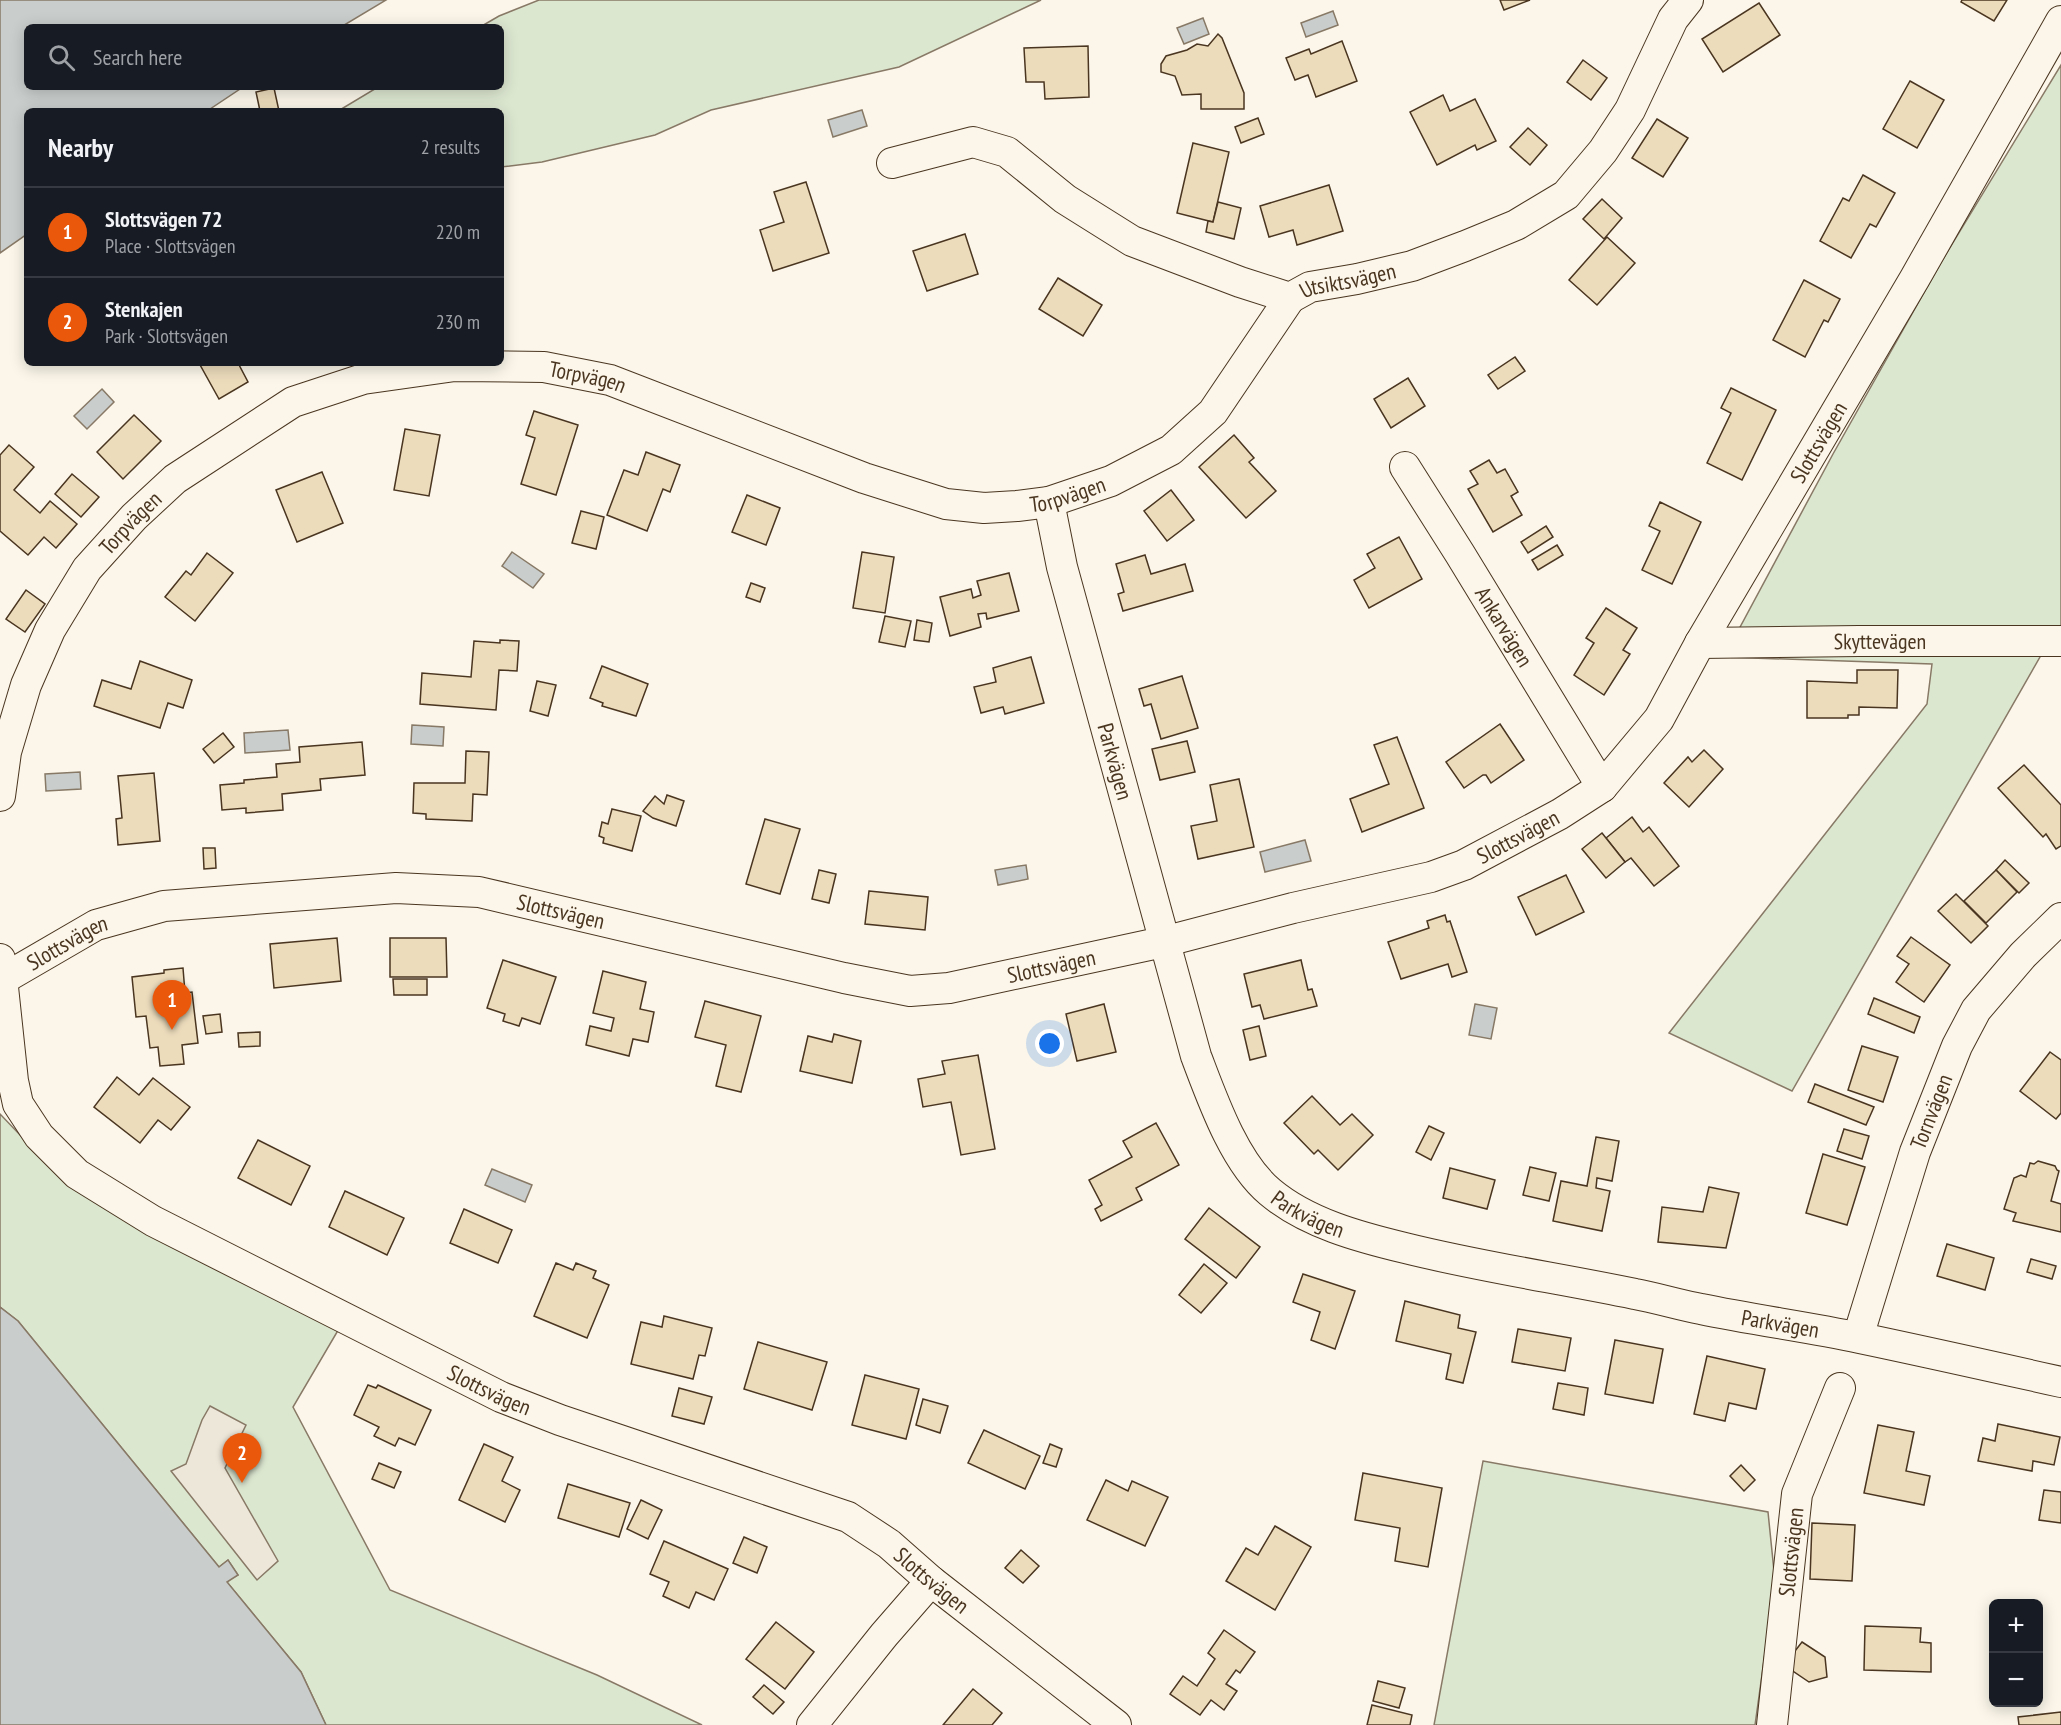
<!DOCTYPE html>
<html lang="en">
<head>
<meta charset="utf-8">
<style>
	:root { --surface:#171b24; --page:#242831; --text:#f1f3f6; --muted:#9ea1a6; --line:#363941; --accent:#ea580c }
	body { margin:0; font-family:"PT Sans Narrow",sans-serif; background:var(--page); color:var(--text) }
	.controls { position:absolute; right:18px; bottom:18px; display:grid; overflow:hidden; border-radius:9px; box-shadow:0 3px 15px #0003 }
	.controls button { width:54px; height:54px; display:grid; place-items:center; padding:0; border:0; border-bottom:2px solid var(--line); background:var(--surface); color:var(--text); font:30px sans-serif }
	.you { position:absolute; left:1050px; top:1044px; width:21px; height:21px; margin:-15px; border:4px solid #fff; border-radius:50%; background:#1a73e8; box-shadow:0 0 0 9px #1a73e833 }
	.badge { display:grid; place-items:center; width:39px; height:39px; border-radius:50%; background:var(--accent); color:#fff; font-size:20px; font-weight:700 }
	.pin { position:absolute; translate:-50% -50px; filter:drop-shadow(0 2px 3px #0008) }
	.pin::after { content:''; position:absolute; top:32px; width:21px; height:18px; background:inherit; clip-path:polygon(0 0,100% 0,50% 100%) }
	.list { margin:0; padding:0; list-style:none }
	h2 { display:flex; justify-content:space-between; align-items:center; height:78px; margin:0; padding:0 24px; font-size:26px }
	h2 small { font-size:20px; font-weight:400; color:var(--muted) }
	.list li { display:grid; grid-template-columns:39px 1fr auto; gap:18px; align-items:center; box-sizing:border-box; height:90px; padding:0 24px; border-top:2px solid var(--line) }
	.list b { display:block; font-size:22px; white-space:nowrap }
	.list p { margin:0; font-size:20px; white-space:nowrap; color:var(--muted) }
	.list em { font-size:20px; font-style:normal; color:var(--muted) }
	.icon { flex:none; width:33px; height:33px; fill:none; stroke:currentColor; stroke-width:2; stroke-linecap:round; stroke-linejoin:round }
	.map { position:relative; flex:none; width:2061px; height:1725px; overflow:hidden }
	.search { position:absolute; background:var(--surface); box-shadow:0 3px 15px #0003; left:24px; top:24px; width:480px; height:66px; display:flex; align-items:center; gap:15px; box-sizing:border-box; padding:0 21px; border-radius:9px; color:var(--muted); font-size:22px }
	.panel { position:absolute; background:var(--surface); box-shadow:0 3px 15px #0003; left:24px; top:108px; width:480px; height:258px; border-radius:9px }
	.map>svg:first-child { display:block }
	.green { fill:#dce7d0; stroke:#887966; stroke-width:1.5 }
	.parking { fill:#ede7d9; stroke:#887966; stroke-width:1.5 }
	.water { fill:#c9cecd; stroke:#887966; stroke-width:1.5 }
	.building { fill:#ecdcbc; stroke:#4a3520; stroke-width:1.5 }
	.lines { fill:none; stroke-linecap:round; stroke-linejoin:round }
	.minor-casing { stroke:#4a3520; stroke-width:32 }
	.minor { stroke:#fbf6e9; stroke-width:30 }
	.labels { text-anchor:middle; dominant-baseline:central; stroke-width:4.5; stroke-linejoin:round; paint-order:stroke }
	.street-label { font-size:22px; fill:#4a3520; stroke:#fbf6e9 }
</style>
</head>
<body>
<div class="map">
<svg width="2061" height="1725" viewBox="0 0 2061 1725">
	<rect width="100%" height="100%" fill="#fbf6e9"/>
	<g class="green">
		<path d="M539,0h502l-142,67 -188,43 -56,25 -113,27 -41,5v-56h-163l40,-24h123v-60h-21l19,-11z"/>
		<path d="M2061,65v564h-5l-264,462 -123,-58 258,-329 5,-40 -208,-7 109,-203 110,-195z"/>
		<path d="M0,1114l41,43 299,170 -47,80 97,183 207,85 105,50h-376l-25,-53 -75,-91 12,-6 -10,-15 -9,7 -201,-246 -18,-14z"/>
		<path d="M1483,1461l285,51 7,69 -20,144h-321z"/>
	</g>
	<path class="parking" d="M210,1406l36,19 -21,43 53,93 -21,19 -86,-109 15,-7 16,-44z"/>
	<g class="water">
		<path d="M0,0h386l-45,27h-314v60h216l-36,24h-180v123l-27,19z"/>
		<path d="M1333,11l5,14 -32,12 -5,-14z"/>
		<path d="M1203,18l6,16 -25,10 -7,-16z"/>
		<path d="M862,110l5,16 -34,11 -5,-17z"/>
		<path d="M102,389l12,13 -27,27 -13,-13z"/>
		<path d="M512,552l32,22 -11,14 -31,-22z"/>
		<path d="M412,725l32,2 -1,19 -32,-2z"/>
		<path d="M288,730l2,20 -45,3 -1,-20z"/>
		<path d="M80,772l1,17 -35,2 -1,-17z"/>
		<path d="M1305,840l6,21 -46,11 -5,-20z"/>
		<path d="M1026,865l2,14 -30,6 -3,-15z"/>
		<path d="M1475,1004l22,4 -6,31 -22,-4z"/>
		<path d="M492,1169l40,16 -7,17 -40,-17z"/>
		<path d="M0,1307l18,14 201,246 9,-7 10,15 -11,7 74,90 25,53h-326z"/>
	</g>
	<g class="building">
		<path d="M1500,0h30l-26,10z"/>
		<path d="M1962,0h45l-13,21 -33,-19z"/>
		<path d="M1759,3l21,32 -57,37 -21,-33z"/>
		<path d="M1218,34l4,4 22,55v16h-43v-15l-19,1 -7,-19 -14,-4v-8l5,-8 21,-6 10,-6 11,2z"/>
		<path d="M1342,41l15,40 -41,16 -8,-22 -13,5 -9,-22 23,-9 2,5z"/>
		<path d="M1088,46l1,51 -44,2 -1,-17h-18l-2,-34z"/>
		<path d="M1583,60l24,18 -16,22 -24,-18z"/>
		<path d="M1910,81l34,19 -27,48 -34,-19z"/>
		<path d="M274,88l5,23h-19l-4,-19z"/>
		<path d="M1443,95l7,16 25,-12 21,42 -19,9 -2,-5 -38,20 -27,-53z"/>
		<path d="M1258,118l6,16 -23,9 -6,-16z"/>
		<path d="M1657,119l31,19 -25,39 -31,-19z"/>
		<path d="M1528,128l19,17 -17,20 -20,-18z"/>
		<path d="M1193,143l36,9 -16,70 -36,-9z"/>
		<path d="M1863,175l32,18 -19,34 -6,-3 -19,34 -31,-17 23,-43 6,3z"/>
		<path d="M806,182l23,71 -56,18 -13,-41 24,-8 -10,-30z"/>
		<path d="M1329,185l14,46 -46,14 -4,-15 -24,7 -9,-31z"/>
		<path d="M1602,199l20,19 -18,21 -21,-20z"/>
		<path d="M1218,202l23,6 -7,31 -28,-7 2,-11 5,1z"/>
		<path d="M965,234l13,40 -51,17 -14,-40z"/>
		<path d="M1607,237l28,26 -38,42 -28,-25z"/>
		<path d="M1058,278l44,27 -19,31 -44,-27z"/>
		<path d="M1804,280l36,19 -12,23 -4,-2 -19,37 -32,-17z"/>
		<path d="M1515,357l10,14 -27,18 -10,-14z"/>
		<path d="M199,363h39l10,19 -29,17z"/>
		<path d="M1408,378l17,28 -34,22 -17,-29z"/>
		<path d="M1731,388l45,22 -34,70 -35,-17 24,-50 -10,-5z"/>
		<path d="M534,411l44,14 -22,70 -35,-11 14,-46 -9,-3z"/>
		<path d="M134,415l27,26 -38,38 -26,-27z"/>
		<path d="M405,429l35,6 -11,61 -35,-6z"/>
		<path d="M1234,435l20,23 -5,4 27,29 -30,27 -47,-51z"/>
		<path d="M9,445l25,22 -20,23 26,23 10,-12 27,23 -21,24 -12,-11 -16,18 -28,-24v-76z"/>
		<path d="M646,452l34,13 -10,27 -7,-3 -16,42 -40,-16 17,-45 14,5z"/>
		<path d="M1489,460l8,13 8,-4 13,23 -7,4 11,19 -29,17 -25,-43 10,-5 -8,-13z"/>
		<path d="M322,472l21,51 -46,19 -21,-52z"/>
		<path d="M72,474l27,23 -18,20 -26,-23z"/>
		<path d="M1171,490l23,30 -27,21 -23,-30z"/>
		<path d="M747,495l33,13 -14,37 -34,-13z"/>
		<path d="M1660,502l41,20 -29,62 -30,-14 18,-39 -11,-5z"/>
		<path d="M581,511l23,6 -8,32 -24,-6z"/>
		<path d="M1546,526l7,11 -25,16 -7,-11z"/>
		<path d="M1399,537l23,42 -53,29 -15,-28 21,-12 -8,-14z"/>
		<path d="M1557,545l6,10 -25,15 -6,-10z"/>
		<path d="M862,552l32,5 -9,56 -32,-5z"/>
		<path d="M207,553l26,20 -38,48 -30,-24 21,-26 5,4z"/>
		<path d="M1145,555l6,19 34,-10 8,27 -70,20 -5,-17 6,-2 -8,-28z"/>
		<path d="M1009,573l10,38 -32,8 -1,-6 -8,1 3,13 -31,9 -10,-39 31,-8 2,9 8,-3 -4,-14z"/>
		<path d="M751,583l14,5 -5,14 -14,-5z"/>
		<path d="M26,590l19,14 -20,28 -19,-13z"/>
		<path d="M1606,608l31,20 -14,22 7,4 -26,41 -30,-20 20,-32 -8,-5z"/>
		<path d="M885,616l26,5 -6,26 -26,-5z"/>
		<path d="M917,620l15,3 -3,19 -15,-2z"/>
		<path d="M500,640l19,1 -2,30 -18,-1 -3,40 -76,-6 2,-31 49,4 3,-36 26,2z"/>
		<path d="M1031,657l13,46 -39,11 -2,-7 -22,6 -7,-26 22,-5 -3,-14z"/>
		<path d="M140,661l52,19 -9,28 -15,-5 -8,25 -66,-22 8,-26 29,9z"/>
		<path d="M602,666l46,18 -12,32 -34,-10 1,-3 -13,-5z"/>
		<path d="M1857,670h41l-1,38 -38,-1v8h-11v3h-41v-37l50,2z"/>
		<path d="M1182,676l16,52 -37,11 -10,-35 -7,2 -5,-17z"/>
		<path d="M537,681l19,4 -8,31 -18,-5z"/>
		<path d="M1500,724l24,36 -33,23 -5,-8h-3l-19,13 -18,-26z"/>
		<path d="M223,733l11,14 -20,16 -11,-14z"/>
		<path d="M1397,737l27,71 -62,24 -12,-33 39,-15 -15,-39z"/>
		<path d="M1187,741l8,31 -35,8 -8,-31z"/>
		<path d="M362,742l3,33 -45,4 1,11 -39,4 1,16 -37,3v-5l-24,2 -2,-25 24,-2v-3l33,-3 -1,-13 24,-2 -1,-15z"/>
		<path d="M1704,750l19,19 -34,38 -25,-24 24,-26 4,5z"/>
		<path d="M466,751l23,1 -2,43 -14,-1 -1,27 -46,-2v-5l-13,-1 1,-30h51z"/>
		<path d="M2024,765l37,40v41l-5,3 -10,-15 -3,3 -45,-49z"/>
		<path d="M154,773l6,68 -42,4 -2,-26 6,-1 -4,-42z"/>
		<path d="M1239,779l15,68 -56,12 -7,-33 26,-5 -7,-36z"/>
		<path d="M667,795l17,6 -8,25 -23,-8 -10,-7 12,-15 9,8z"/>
		<path d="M612,809l29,7 -9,35 -29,-8 1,-5 -5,-2 3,-14 6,2z"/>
		<path d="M1632,817l11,15 6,-5 30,39 -25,20 -23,-28 -6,4 -19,-24z"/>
		<path d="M765,819l35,10 -20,65 -34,-10z"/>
		<path d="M1602,833l23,29 -19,16 -24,-29z"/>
		<path d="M203,848h12l1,20 -12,1z"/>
		<path d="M2005,860l24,23 -10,10 -23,-23z"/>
		<path d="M819,870l17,4 -7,29 -17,-4z"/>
		<path d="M1996,870l21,22 -31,31 -22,-22z"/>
		<path d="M1566,875l18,37 -48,23 -18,-38z"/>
		<path d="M869,891l59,6 -3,33 -60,-6z"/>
		<path d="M1956,894l32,32 -17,17 -33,-32z"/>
		<path d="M1445,915l2,7 3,-1 17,51 -15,5 -4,-13 -47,15 -13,-37 41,-14 -2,-7z"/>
		<path d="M1911,937l39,28 -26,37 -28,-20 13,-18 -12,-8z"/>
		<path d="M337,938l4,43 -67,7 -4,-44z"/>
		<path d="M390,938h56l1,39h-57z"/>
		<path d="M503,960l53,17 -16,47 -18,-6 -3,8 -16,-5 2,-7 -18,-6z"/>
		<path d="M1301,960l7,30 4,-1 5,17 -53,13 -4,-14 -8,2 -8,-33z"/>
		<path d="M183,968l2,25 7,-1 6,51 -16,2 2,19 -24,2 -2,-19 -8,1 -4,-32 -10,1 -4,-40 32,-4v-3z"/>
		<path d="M603,971l43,11 -6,27 14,3 -6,30 -15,-3 -4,17 -43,-11 4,-19 21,5 3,-13 -21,-5z"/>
		<path d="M393,979h34v16h-33z"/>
		<path d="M1874,998l46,19 -6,16 -46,-19z"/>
		<path d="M705,1001l56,15 -20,76 -25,-6 10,-41 -31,-8z"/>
		<path d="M1104,1004l12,48 -39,9 -11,-47z"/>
		<path d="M220,1014l2,18 -16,2 -3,-18z"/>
		<path d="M1259,1026l7,30 -16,4 -7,-30z"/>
		<path d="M260,1032v14l-21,1 -1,-14z"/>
		<path d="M834,1034l27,7 -9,42 -52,-12 8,-35 24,6z"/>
		<path d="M1862,1046l36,11 -15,45 -35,-12z"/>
		<path d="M2050,1052l11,8v53l-5,6 -36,-28z"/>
		<path d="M978,1055l17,94 -34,6 -10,-53 -28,5 -5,-28 27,-5 -3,-13z"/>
		<path d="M117,1077l22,18 14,-17 37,29 -19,23 -13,-10 -18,23 -46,-36z"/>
		<path d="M1815,1084l59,23 -8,18 -58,-23z"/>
		<path d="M1312,1096l28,29 12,-11 21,21 -35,35 -20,-20 -4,4 -30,-31z"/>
		<path d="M1156,1123l23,42 -43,23 6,12 -41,21 -6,-12 7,-4 -13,-25 43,-23 -9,-16z"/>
		<path d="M1429,1126l15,7 -13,27 -15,-8z"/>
		<path d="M1844,1129l25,7 -7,23 -25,-8z"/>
		<path d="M1596,1137l23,4 -7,40 -15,-3 -1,10 14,3 -8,40 -49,-10 8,-40 26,5z"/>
		<path d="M258,1140l52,26 -19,39 -53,-27z"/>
		<path d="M1823,1154l42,13 -18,58 -41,-12z"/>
		<path d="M2038,1161l17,5 2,4 2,1 -8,30 10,3v28l-48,-11 3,-8 -12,-4 10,-31 7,-3 5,2 4,-14 4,1z"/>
		<path d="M1530,1167l26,6 -7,28 -26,-6z"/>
		<path d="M1450,1168l45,12 -8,29 -44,-11z"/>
		<path d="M1709,1187l30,6 -13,55 -68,-6 4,-35 41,5z"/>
		<path d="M345,1191l59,27 -17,37 -58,-28z"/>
		<path d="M1209,1208l51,39 -24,31 -51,-39z"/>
		<path d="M464,1209l48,21 -14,33 -48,-20z"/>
		<path d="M1947,1244l47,14 -9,32 -48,-14z"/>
		<path d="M2031,1259l25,7 -4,13 -25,-7z"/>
		<path d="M556,1263l17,7 3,-7 20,8 -3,7 16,7 -22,53 -53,-22z"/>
		<path d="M1204,1264l23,19 -26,30 -22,-18z"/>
		<path d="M1303,1274l52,17 -20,58 -24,-9 9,-28 -27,-10z"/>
		<path d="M1405,1301l55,14 -2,13 18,4 -13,51 -17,-4 5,-25 -55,-13z"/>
		<path d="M664,1316l48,12 -7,28 -6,-1 -6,24 -62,-15 10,-42 21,5z"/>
		<path d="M1518,1329l53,9 -6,33 -53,-9z"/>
		<path d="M1615,1340l48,9 -10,54 -48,-9z"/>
		<path d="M758,1342l69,20 -15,48 -68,-21z"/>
		<path d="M1707,1356l58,13 -9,40 -27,-6 -4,18 -31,-7z"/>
		<path d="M865,1375l54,14 -13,50 -54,-14z"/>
		<path d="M1558,1383l30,5 -4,27 -31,-6z"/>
		<path d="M368,1385l8,3 2,-3 53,25 -16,35 -16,-7 -4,8 -21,-10 5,-9 -25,-12z"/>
		<path d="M679,1388l33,9 -8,27 -32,-8z"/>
		<path d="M923,1399l25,7 -8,27 -24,-8z"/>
		<path d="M1998,1424l62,13 -6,28 -21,-4 -1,10 -54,-10 5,-23 12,3z"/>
		<path d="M1878,1425l36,7 -8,39 24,5 -6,29 -60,-12z"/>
		<path d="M984,1430l56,26 -15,33 -57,-26z"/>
		<path d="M484,1444l29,13 -11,24 18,9 -15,32 -46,-22z"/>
		<path d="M1050,1444l12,5 -6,18 -13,-4z"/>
		<path d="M379,1463l22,9 -7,16 -22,-9z"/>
		<path d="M1741,1465l14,15 -11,11 -14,-15z"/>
		<path d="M1363,1473l79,15 -14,79 -33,-6 5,-33 -45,-8z"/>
		<path d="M1106,1480l22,11 4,-10 36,16 -23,49 -58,-26z"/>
		<path d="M568,1484l62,19 -11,34 -61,-19z"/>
		<path d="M2044,1490l17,2v31l-22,-3z"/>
		<path d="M641,1500l21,10 -14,29 -21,-10z"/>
		<path d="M1812,1523l43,2 -3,56 -42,-2z"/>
		<path d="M1275,1526l36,21 -36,63 -49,-29 20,-33 12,7z"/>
		<path d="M744,1537l23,10 -10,26 -24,-10z"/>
		<path d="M664,1541l64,28 -14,31 -18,-8 -7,16 -26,-12 6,-14 -19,-8z"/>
		<path d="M1021,1550l18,16 -16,17 -18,-15z"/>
		<path d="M776,1622l38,30 -29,37 -39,-30z"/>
		<path d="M1865,1626l56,2 -1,14 11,1v29l-67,-2z"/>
		<path d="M1224,1630l31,22 -15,21 -4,-3 -10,14 11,7 -13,19 -13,-10 -11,15 -30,-21 13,-18 14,10 18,-27 -7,-6z"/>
		<path d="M1802,1642l23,15 2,20 -18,5 -25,-17z"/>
		<path d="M1378,1681l27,7 -6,20 -26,-7z"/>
		<path d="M764,1685l20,17 -11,12 -20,-17z"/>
		<path d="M973,1689l29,24 -10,12h-49z"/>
		<path d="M1372,1705l40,10 -2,10h-43z"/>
		<path d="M2061,1712v13h-42l-1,-8z"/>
	</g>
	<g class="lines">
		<g class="minor-casing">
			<g id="minor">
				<path id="s1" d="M892,163l81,-21 34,10 58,47 67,42 108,41 50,16 20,-11 47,-8 55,-13 53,-20 51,-21 50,-30 37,-44 27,-41 43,-91 15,-19"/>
				<path id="s2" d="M1405,467l55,87 142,233"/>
				<path id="s3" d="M1049,502l13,65 134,489c16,42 38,106 74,136 37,31 89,45 135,56 76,19 153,30 230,46 22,4 44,11 66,15 53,11 107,18 159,29 67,14 134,29 201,44"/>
				<path id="s4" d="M1700,643l159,-2h202"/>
				<path id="s5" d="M0,796l6,-44 20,-67 24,-55 37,-61 47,-52 41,-38 118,-77 70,-23 92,-13 89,1 66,13 254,98 82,26 38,4 33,-2 32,-4 62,-21 60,-31 42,-38 77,-114"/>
				<path id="s6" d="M0,959l13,122 5,23 21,32 38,38 76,47 348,176 59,23 288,97 41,27 42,37 185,144"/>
				<path id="s7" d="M3,979l93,-54 68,-19 232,-18 83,4 365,86 66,13 39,-3 214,-46 130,-34 138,-31 33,-12 96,-51 42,-27 57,-68 41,-76 215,-365 146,-257"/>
				<path id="s8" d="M1858,1337l57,-185 42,-106 19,-36 47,-55 38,-37"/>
				<path d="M812,1725l72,-90 47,-54"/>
				<path id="s9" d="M1772,1725l25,-231 43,-106"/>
			</g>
		</g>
		<use href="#minor" class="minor"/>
	</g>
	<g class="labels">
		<g class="street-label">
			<text stroke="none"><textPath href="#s1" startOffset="502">Utsiktsvägen</textPath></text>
			<text stroke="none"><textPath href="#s5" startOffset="813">Torpvägen</textPath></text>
			<text stroke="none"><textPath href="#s7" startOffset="2072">Slottsvägen</textPath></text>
			<text stroke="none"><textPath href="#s5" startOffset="1317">Torpvägen</textPath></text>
			<text stroke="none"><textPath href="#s5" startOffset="309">Torpvägen</textPath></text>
			<text stroke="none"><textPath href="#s2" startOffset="188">Ankarvägen</textPath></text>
			<text stroke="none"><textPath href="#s4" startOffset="180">Skyttevägen</textPath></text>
			<text stroke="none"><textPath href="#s3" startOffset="268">Parkvägen</textPath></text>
			<text stroke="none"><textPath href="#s7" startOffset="1566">Slottsvägen</textPath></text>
			<text stroke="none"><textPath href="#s7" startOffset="578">Slottsvägen</textPath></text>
			<text stroke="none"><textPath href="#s7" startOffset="74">Slottsvägen</textPath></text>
			<text stroke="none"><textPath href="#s7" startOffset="1080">Slottsvägen</textPath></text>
			<text stroke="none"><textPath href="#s8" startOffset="237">Tornvägen</textPath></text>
			<text stroke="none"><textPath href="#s3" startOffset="774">Parkvägen</textPath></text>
			<text stroke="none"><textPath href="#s3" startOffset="1260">Parkvägen</textPath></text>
			<text stroke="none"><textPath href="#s6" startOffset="704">Slottsvägen</textPath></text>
			<text stroke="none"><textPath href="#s9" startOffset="174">Slottsvägen</textPath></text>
			<text stroke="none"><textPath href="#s6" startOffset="1190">Slottsvägen</textPath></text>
		</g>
	</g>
</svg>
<div class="controls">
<button>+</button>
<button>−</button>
</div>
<div class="you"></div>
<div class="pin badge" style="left:172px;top:1030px">1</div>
<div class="pin badge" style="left:242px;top:1483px">2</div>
<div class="search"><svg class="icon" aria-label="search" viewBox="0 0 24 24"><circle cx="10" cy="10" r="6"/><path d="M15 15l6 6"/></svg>Search here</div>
<section class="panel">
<h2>Nearby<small>2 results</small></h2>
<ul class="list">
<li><span class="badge">1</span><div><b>Slottsvägen 72</b><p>Place · Slottsvägen</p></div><em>220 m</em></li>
<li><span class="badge">2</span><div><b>Stenkajen</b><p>Park · Slottsvägen</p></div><em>230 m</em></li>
</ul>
</section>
</div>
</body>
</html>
